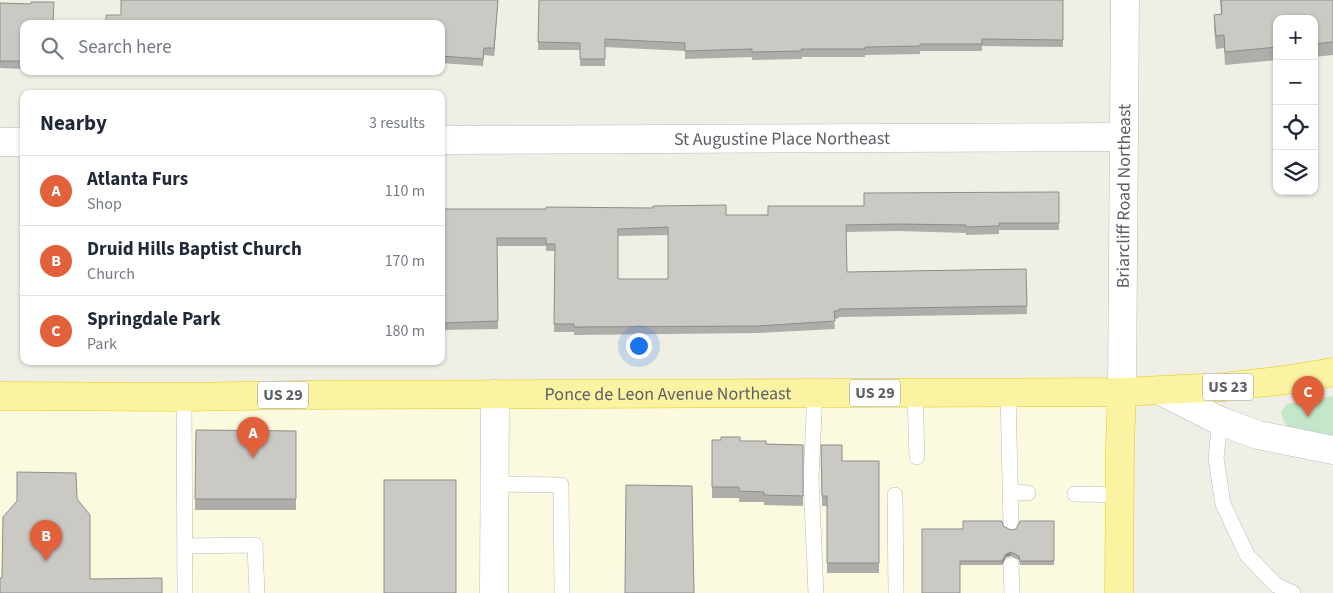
<!DOCTYPE html>
<html lang="en">
<head>
<meta charset="utf-8">
<style>
	:root { --surface:#fff; --page:#f2f2f3; --text:#1f2937; --muted:#747a83; --line:#e0e1e3; --accent:#e2613a }
	body { margin:0; font-family:"Source Sans 3",sans-serif; background:var(--page); color:var(--text) }
	.controls { position:absolute; right:15px; top:15px; display:grid; overflow:hidden; border-radius:10px; box-shadow:0 1px 4px #0004 }
	.controls button { width:45px; height:45px; display:grid; place-items:center; padding:0; border:0; border-bottom:1px solid var(--line); background:var(--surface); color:var(--text); font:25px sans-serif }
	.you { position:absolute; left:638px; top:345px; width:18px; height:18px; margin:-12px; border:4px solid #fff; border-radius:50%; background:#1a73e8; box-shadow:0 0 0 8px #1a73e833 }
	.badge { display:grid; place-items:center; width:32px; height:32px; border-radius:50%; background:var(--accent); color:#fff; font-size:16px; font-weight:700 }
	.pin { position:absolute; translate:-50% -41px; filter:drop-shadow(0 1px 2px #0008) }
	.pin::after { content:''; position:absolute; top:26px; width:18px; height:15px; background:inherit; clip-path:polygon(0 0,100% 0,50% 100%) }
	.list { margin:0; padding:0; list-style:none }
	h2 { display:flex; justify-content:space-between; align-items:center; height:65px; margin:0; padding:0 20px; font-size:21px }
	h2 small { font-size:16px; font-weight:400; color:var(--muted) }
	.list li { display:grid; grid-template-columns:32px 1fr auto; gap:15px; align-items:center; box-sizing:border-box; height:70px; padding:0 20px; border-top:1px solid var(--line) }
	.list b { display:block; font-size:19px; white-space:nowrap }
	.list p { margin:0; font-size:16px; white-space:nowrap; color:var(--muted) }
	.list em { font-size:16px; font-style:normal; color:var(--muted) }
	.icon { flex:none; width:28px; height:28px; fill:none; stroke:currentColor; stroke-width:2; stroke-linecap:round; stroke-linejoin:round }
	.map { position:relative; flex:none; width:1333px; height:593px; overflow:hidden }
	.search { position:absolute; background:var(--surface); box-shadow:0 1px 4px #0004; left:20px; top:20px; width:425px; height:55px; display:flex; align-items:center; gap:12px; box-sizing:border-box; padding:0 18px; border-radius:10px; color:var(--muted); font-size:19px }
	.panel { position:absolute; background:var(--surface); box-shadow:0 1px 4px #0004; left:20px; top:90px; width:425px; height:275px; border-radius:10px }
	.map>svg:first-child { display:block }
	.commercial { fill:#fcfade }
	.green { fill:#c4e6c9 }
	.lines { fill:none; stroke-linecap:round; stroke-linejoin:round }
	.service-casing { stroke:#b9babf; stroke-width:16 }
	.minor-casing { stroke:#b9babf; stroke-width:29 }
	.secondary-casing { stroke:#babbc1; stroke-width:29 }
	.trunk-casing { stroke:#ebc70a; stroke-width:29 }
	.service { stroke:#fff; stroke-width:15 }
	.minor { stroke:#fff; stroke-width:28 }
	.secondary { stroke:#fff; stroke-width:28 }
	.trunk { stroke:#faf4a2; stroke-width:28 }
	.wall { fill:#afada9; fill-rule:evenodd }
	.shaded-wall { fill:#8e8d89 }
	.building { fill:#cbc9c4; stroke:#8e8d89; fill-rule:evenodd }
	.labels { text-anchor:middle; dominant-baseline:central; stroke-width:4; stroke-linejoin:round; paint-order:stroke }
	.shield { fill:#fff; stroke:#8e9094; stroke-width:1 }
	.shield-label { font-size:16px; font-weight:bold; fill:#5e6066 }
	.street-label { font-size:18px; fill:#5e6066; stroke:#fff }
</style>
</head>
<body>
<div class="map">
<svg width="1333" height="593" viewBox="0 0 1333 593">
	<rect width="100%" height="100%" fill="#efefe6"/>
	<path class="commercial" d="M1120,389l-1,204h-1119v-193z"/>
	<path class="green" d="M1333,396v47c-21,-5 -48,-6 -52,-31l6,-8z"/>
	<g class="lines">
		<g class="service-casing">
			<g id="service">
				<path d="M1008,392l3,133"/>
				<path d="M815,393l-4,85 5,115"/>
				<path d="M915,393l2,64"/>
				<path d="M184,397l1,196"/>
				<path d="M1220,421l-4,37 7,46 24,51 29,30 17,8"/>
				<path d="M494,484l67,1 1,108"/>
				<path d="M1010,492l18,1"/>
				<path d="M1075,494l45,1"/>
				<path d="M895,495l1,98"/>
				<path d="M185,546l70,-1 2,48"/>
				<path d="M1011,565l1,28"/>
			</g>
		</g>
		<g class="minor-casing">
			<g id="minor">
				<path id="s1" d="M441,140l683,-3"/>
				<path d="M0,142h24"/>
				<path d="M1161,391l59,30 38,14 75,15"/>
				<path d="M494,593l1,-199"/>
			</g>
		</g>
		<g class="secondary-casing">
			<g id="secondary">
				<path id="s2" d="M1122,392l3,-392"/>
			</g>
		</g>
		<g class="trunk-casing">
			<g id="trunk">
				<path id="s3" d="M0,396l184,1 117,-2 821,-3 102,-5 61,-7 48,-8"/>
				<path d="M1119,593l1,-149 2,-52"/>
			</g>
		</g>
		<use href="#service" class="service"/>
		<use href="#minor" class="minor"/>
		<use href="#secondary" class="secondary"/>
		<use href="#trunk" class="trunk"/>
	</g>
	<g class="wall">
		<path d="M498,0l-4,56 -10,-1 -1,11 -42,-3v-39z"/>
		<path d="M539,0h524v47l-81,-1v5h-62v3l-55,1v2h-63v2l-50,1v-3l-67,2v-8l-80,-4v19h-25v-16h-42z"/>
		<path d="M1220,0h113v55l-19,2v-38h-37v41l-52,5 -1,-17 -8,1 -2,-21v-13l7,-1z"/>
		<path d="M54,2l-30,22v45l-24,-1v-65l31,1z"/>
		<path d="M1059,192v38h-60v4l-33,1v-2l-68,-2 -52,1 1,40 179,-3 1,45 -188,3v1l-5,1 1,10 -77,4 -184,2v-3h-20l1,-81h-9v-5h-49l1,83 -57,1v-121l285,6h42l96,-9zM668,235v44h-50v-43z"/>
		<path d="M196,430l100,1v79h-101z"/>
		<path d="M712,440l28,1 26,3 37,1v61l-39,-1v-3h-25v-4h-27z"/>
		<path d="M821,445l21,16h37v112h-52v-67h-5z"/>
		<path d="M1054,521v44h-34l-1,-5 -8,-4 -5,1 -4,8h-42l-38,28 41,-64 40,-3 8,4z"/>
	</g>
	<g class="shaded-wall">
		<path d="M498,0l-4,56v-8z"/>
		<path d="M1011,552v4l-5,1 -4,8v-4l4,-7z"/>
	</g>
	<g class="building">
		<path d="M121,0h377l-4,48h-10l-1,11 -42,-3v-32h-335v-9h15z"/>
		<path d="M539,0h524v40l-81,-1v5h-62v2l-55,1v2h-64l1,2 -50,1v-3l-67,2v-8l-80,-4v20h-25v-16l-42,-1z"/>
		<path d="M1221,0h112v42l-19,2v-25h-37v28l-52,5 -1,-17 -8,1 -2,-21 8,-1z"/>
		<path d="M31,2h23l-1,22h-29v37h-24v-58l31,1z"/>
		<path d="M1059,192v31h-60v3l-33,1v-2l-68,-1 -52,1 1,47 179,-3 1,37 -188,3v2h-5l1,10 -77,5 -184,1v-3h-20l1,-80h-9v-6h-49l1,83 -57,2v-114h105v-2l107,1v-2l73,-1v10h42v-9h96v-13zM668,227v52h-50v-50z"/>
		<path d="M196,430l100,1v68h-101z"/>
		<path d="M721,437h19v4h26v3l37,1v51l-39,-1v-3l-25,-1v-4h-27v-47h9z"/>
		<path d="M821,445h21v16h37v102h-52v-67h-5z"/>
		<path d="M17,472l59,1 1,26 13,16v64l72,-1v15h-162v-15h2l1,-61 14,-16z"/>
		<rect x="384" y="480" width="72" height="113"/>
		<path d="M626,485l66,1 2,107h-69z"/>
		<path d="M963,521h39l1,5 8,4 5,-1 4,-8h34v40h-34l-1,-5 -8,-4 -5,2 -4,7h-42v32h-38v-64h41z"/>
	</g>
	<g class="labels">
		<g class="shield">
			<rect x="1203" y="373.5" width="50" height="27" rx="4"/>
			<rect x="850" y="379.5" width="50" height="27" rx="4"/>
			<rect x="258" y="381.5" width="50" height="27" rx="4"/>
		</g>
		<g class="shield-label">
			<text x="1228" y="387">US 23</text>
			<text x="875" y="393">US 29</text>
			<text x="283" y="395">US 29</text>
		</g>
		<g class="street-label">
			<text stroke="none"><textPath href="#s1" startOffset="341">St Augustine Place Northeast</textPath></text>
			<text stroke="none"><textPath href="#s2" startOffset="196">Briarcliff Road Northeast</textPath></text>
			<text stroke="none"><textPath href="#s3" startOffset="668">Ponce de Leon Avenue Northeast</textPath></text>
		</g>
	</g>
</svg>
<div class="controls">
<button>+</button>
<button>−</button>
<button><svg class="icon" aria-label="locate" viewBox="0 0 24 24"><circle cx="12" cy="12" r="6"/><path d="M12 2v4M12 18v4M2 12h4M18 12h4"/></svg></button>
<button><svg class="icon" aria-label="layers" viewBox="0 0 24 24"><path d="M12 4l9 5-9 5-9-5zM3 14l9 5 9-5"/></svg></button>
</div>
<div class="you"></div>
<div class="pin badge" style="left:253px;top:458px">A</div>
<div class="pin badge" style="left:46px;top:561px">B</div>
<div class="pin badge" style="left:1308px;top:417px">C</div>
<div class="search"><svg class="icon" aria-label="search" viewBox="0 0 24 24"><circle cx="10" cy="10" r="6"/><path d="M15 15l6 6"/></svg>Search here</div>
<section class="panel">
<h2>Nearby<small>3 results</small></h2>
<ul class="list">
<li><span class="badge">A</span><div><b>Atlanta Furs</b><p>Shop</p></div><em>110 m</em></li>
<li><span class="badge">B</span><div><b>Druid Hills Baptist Church</b><p>Church</p></div><em>170 m</em></li>
<li><span class="badge">C</span><div><b>Springdale Park</b><p>Park</p></div><em>180 m</em></li>
</ul>
</section>
</div>
</body>
</html>
